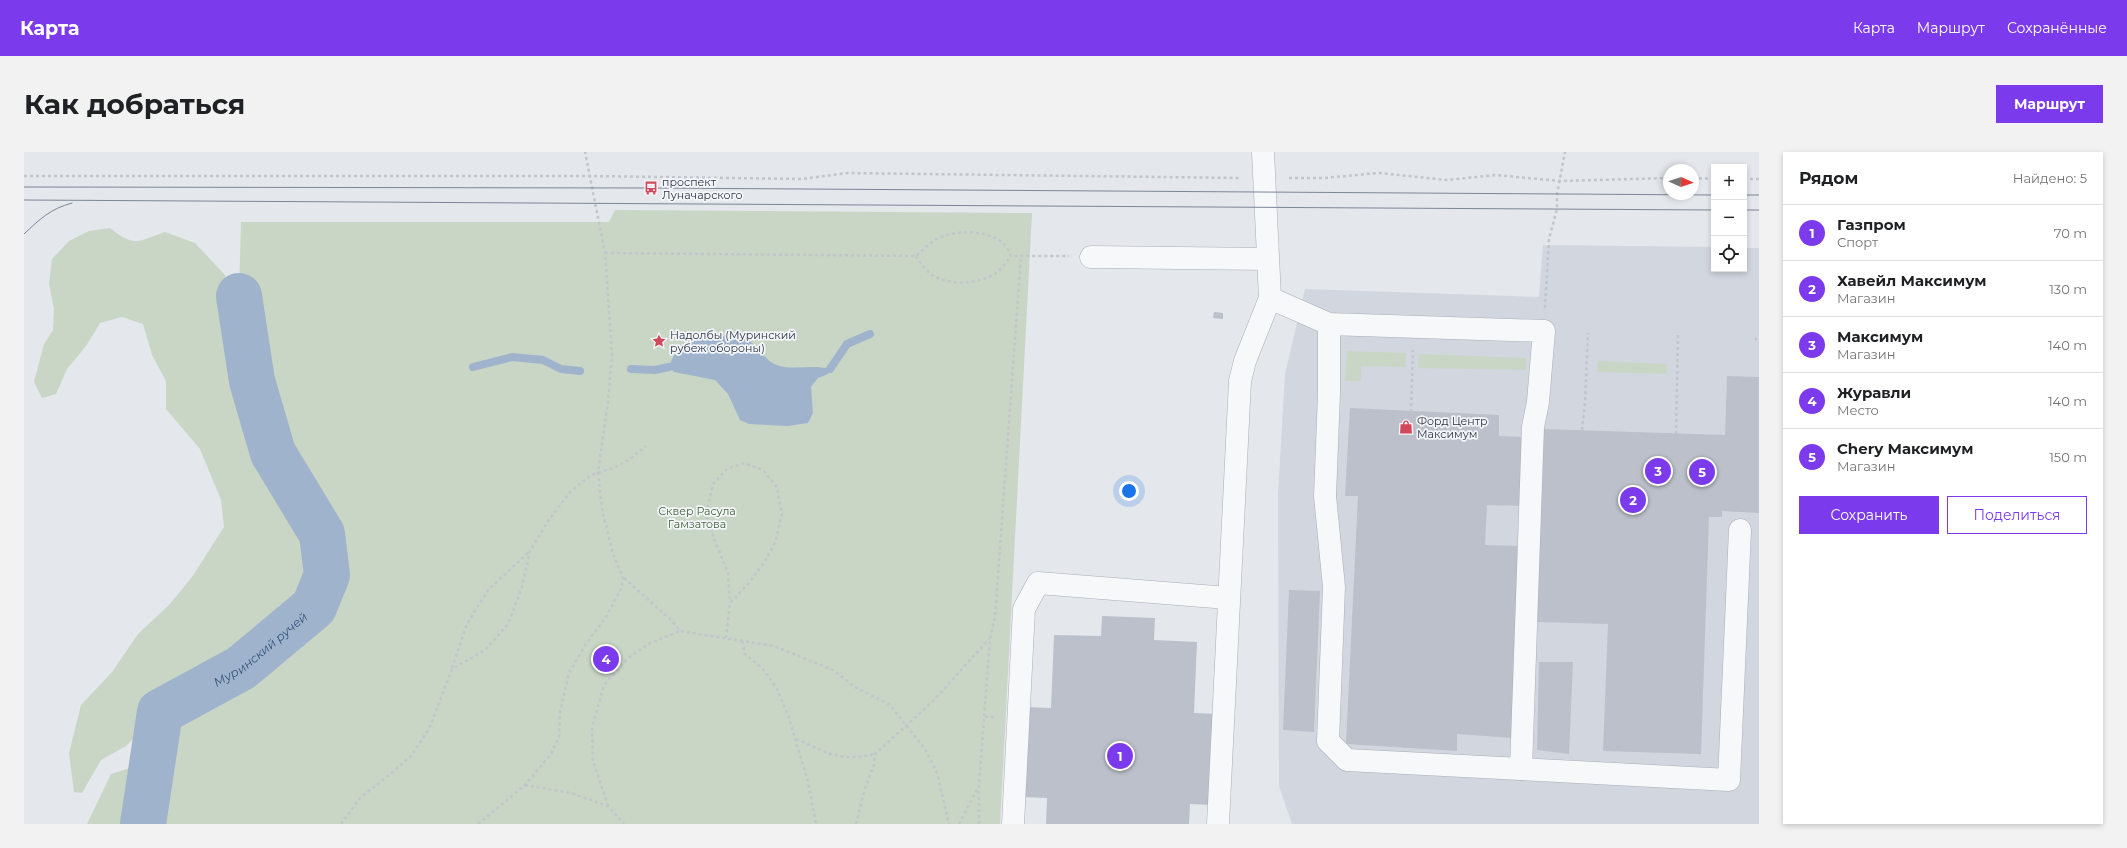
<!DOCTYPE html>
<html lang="ru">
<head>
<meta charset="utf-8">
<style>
	:root { --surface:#fff; --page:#f2f2f2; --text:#202124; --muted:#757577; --line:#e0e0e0; --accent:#7c3aed }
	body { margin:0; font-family:Montserrat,sans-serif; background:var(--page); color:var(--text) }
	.controls { position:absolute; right:12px; top:12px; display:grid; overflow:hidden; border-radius:0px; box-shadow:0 2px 6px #0003 }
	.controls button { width:36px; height:36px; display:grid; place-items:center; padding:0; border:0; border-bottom:1px solid var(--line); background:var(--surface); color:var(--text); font:20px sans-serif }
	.compass { position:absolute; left:1639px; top:12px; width:36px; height:36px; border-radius:50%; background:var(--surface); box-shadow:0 2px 6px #0003; rotate:93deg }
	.you { position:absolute; left:1105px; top:339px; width:14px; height:14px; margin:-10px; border:3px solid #fff; border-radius:50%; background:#1a73e8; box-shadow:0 0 0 6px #1a73e833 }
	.badge { display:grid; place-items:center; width:26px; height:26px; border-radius:50%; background:var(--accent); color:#fff; font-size:13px; font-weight:700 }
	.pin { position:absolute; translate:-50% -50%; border:2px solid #fff; box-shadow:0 1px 4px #0006 }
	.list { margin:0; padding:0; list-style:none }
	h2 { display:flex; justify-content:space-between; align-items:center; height:52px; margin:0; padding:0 16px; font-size:17px }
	h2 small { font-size:13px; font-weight:400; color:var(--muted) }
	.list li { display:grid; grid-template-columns:26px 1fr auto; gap:12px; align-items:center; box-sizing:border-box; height:56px; padding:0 16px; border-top:1px solid var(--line) }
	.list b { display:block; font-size:15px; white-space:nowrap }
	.list p { margin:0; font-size:13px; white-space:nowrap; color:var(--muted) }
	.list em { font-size:13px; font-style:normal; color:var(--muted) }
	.actions { display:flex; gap:8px; padding:12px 16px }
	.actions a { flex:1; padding:9px 0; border:1px solid var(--accent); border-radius:0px; text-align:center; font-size:14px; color:var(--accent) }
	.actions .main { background:var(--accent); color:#fff }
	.icon { flex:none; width:22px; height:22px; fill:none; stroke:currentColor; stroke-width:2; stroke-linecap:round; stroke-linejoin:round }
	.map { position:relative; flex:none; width:1735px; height:672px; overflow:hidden; border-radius:0px }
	header { display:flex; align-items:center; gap:24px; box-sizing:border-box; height:56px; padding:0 20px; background:var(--accent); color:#fff }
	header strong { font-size:19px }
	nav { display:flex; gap:22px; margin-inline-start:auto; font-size:14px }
	.intro { display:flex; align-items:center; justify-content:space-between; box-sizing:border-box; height:96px; padding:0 24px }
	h1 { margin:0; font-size:28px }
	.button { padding:10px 18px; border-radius:0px; background:var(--accent); color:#fff; font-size:14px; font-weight:700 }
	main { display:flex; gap:24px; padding:0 24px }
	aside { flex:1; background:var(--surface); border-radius:0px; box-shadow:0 2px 6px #0003 }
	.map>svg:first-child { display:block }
	.built { fill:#d2d6de }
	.green { fill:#c9d6c5 }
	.water { fill:#9fb4cc }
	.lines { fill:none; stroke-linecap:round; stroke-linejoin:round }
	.stream { stroke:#9fb4cc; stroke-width:8 }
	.river { stroke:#9fb4cc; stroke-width:46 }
	.building { fill:#bbc0ca }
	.minor-casing { stroke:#a9aeb7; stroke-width:23 }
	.path { stroke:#c2c5cb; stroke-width:2.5; stroke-dasharray:3 3; stroke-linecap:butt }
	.minor { stroke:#f7f8fa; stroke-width:22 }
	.tram { stroke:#7d8696; stroke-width:1 }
	.labels { text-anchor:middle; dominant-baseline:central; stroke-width:3.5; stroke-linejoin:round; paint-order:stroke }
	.poi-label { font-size:11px; fill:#2b3445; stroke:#f4f6f9; text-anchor:start }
	.park-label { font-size:11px; fill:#3f6138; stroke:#f4f6f9 }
	.water-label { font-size:12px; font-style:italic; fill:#34527a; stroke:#f4f6f9 }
</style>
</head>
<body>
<header>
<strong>Карта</strong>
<nav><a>Карта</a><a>Маршрут</a><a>Сохранённые</a></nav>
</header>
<div class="intro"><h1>Как добраться</h1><a class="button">Маршрут</a></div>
<main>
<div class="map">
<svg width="1735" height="672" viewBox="0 0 1735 672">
	<rect width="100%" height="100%" fill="#e4e7ec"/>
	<path class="built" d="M1519,93l171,2v22h30v-21h15v576h-467l-13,-38 -1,-292 7,-120 20,-85 234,8z"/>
	<g class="green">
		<path d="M591,58l417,3 -32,611h-857l17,-112 81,-45 73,-60 13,-32 -5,-41 -49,-81 -21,-72 -13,-85 2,-74h368z"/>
		<path d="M86,76c24,19 27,14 55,4l30,11 30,32 8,31 11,75 22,76 50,82 2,33 -11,29 -73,59 -79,49 -17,25 -12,12 -25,14 -19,33 -8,-1 -5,-39 12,-48 31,-33 26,-38 31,-29 23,-28 32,-50 -3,-27 -21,-51 -34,-40v-28l-14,-26 -9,-31 -21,-7 -22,6 -14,23 -19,23 -11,25 -14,4 -8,-16 10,-38 9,-14 1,-21 -5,-25 3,-25 17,-18 20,-10z"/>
		<path d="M1323,199l59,2 -1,14 -44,-1v15h-16z"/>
		<path d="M1395,202l107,4v12l-108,-2z"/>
		<path d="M1574,209l69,3 -1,10 -69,-2z"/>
		<path d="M109,615l2,31 -4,26h-44l24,-50z"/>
	</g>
	<path class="water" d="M691,183c11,1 24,1 34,6 11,6 15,21 31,25 16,4 33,-2 50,3l-2,5 -10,4 -7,9 2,26 -5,10 -20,3 -39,-2 -9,-4 -12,-26 -13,-14 -41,-8 -5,-5c9,-25 21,-29 46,-32z"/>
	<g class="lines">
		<g class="stream">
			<path d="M449,215l39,-10 31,3 18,9 19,2"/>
			<path d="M607,217l24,1 14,-3"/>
			<path d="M806,217l17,-25 23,-10"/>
		</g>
		<path class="river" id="s1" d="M119,672l17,-112 81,-44 73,-61 13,-32 -5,-41 -49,-81 -21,-72 -13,-85"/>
	</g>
	<g class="building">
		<path d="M1190,160l9,1v6l-10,-1z"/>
		<path d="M1703,224l32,1v136l-37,-2v6h-13l-8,237 -98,-3 5,-127 -71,-2 6,-193 182,6z"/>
		<path d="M1326,256l149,7v21l25,1 -1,69 -36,-1 -2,40 37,1 -9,192 -56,-4v17l-111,-7 12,-248h-13z"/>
		<path d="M1265,438l31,1 -6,141 -31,-2z"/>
		<path d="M1078,464l53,2 -1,22 43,2 -3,71 23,1 -4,91 -23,-1 -1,20h-143l1,-26 -25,-1 4,-90 25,1 3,-73 47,1z"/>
		<path d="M1515,510h34l-4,92 -32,-4z"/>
	</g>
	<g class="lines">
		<g class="minor-casing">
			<g id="minor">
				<path d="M1239,0l7,146 59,26 215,7 -6,71 -5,25 -12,342 -174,-9 -19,-19 6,-154 -9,-91 4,-102v-70"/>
				<path d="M1067,105l176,2"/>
				<path d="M1497,617l208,11 11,-250"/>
				<path d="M989,672l11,-215 14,-26 190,15"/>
				<path d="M1194,672l22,-443 5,-20 25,-63"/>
			</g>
		</g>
		<g class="path">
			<path d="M0,24h567l211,3 45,-6 393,5"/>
			<path d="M1265,26h35l55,-5 68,7 49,-5 64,6 109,-3"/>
			<path d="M1669,26l21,1"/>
			<path d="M1720,27h15"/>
			<path d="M581,101l311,3c8,-7 15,-15 25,-19 18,-7 46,-7 62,6 3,3 6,9 8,13h58"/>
			<path d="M892,104c5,7 9,14 16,19 18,11 45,9 63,-1 6,-4 12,-13 16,-18"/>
			<path d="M1521,156l4,-69 8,-30v-15l8,-42"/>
			<path d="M1731,186l4,5"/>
			<path d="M1387,260l2,-62"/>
			<path d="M1558,278l3,-28 3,-69"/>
			<path d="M1652,282l2,-99"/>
			<path d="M600,426l47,42 9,11 94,15 59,24 22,17 35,18 35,44 12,24 12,51"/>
			<path d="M702,486l4,-35 18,-19 16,-21 11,-20 7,-29 -5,-27 -14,-17 -19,-7 -17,6 -14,15 -7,31 8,23 14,35 2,30"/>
			<path d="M718,489l3,13 17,14 14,19 12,28 20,67 8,42"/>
			<path d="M428,516l15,-44 21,-34 41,-38"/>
			<path d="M961,565h10"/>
			<path d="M772,587c34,14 40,23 79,15"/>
			<path d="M501,633l46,8 37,13 16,18"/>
			<path d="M584,654l-15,-45 -1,-33 12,-43 24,-27 22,-15 30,-12"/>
			<path d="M317,672l19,-26 33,-26 18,-16 18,-27 23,-60 33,-19 23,-26 14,-37 8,-36 18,-30 22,-29 21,-17 25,-8 14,-8 16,-13"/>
			<path d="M454,672l47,-39 26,-31 8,-17 1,-25 9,-39 17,-29 20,-27 15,-28 2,-11 -10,-24 -11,-45 -4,-37 10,-70 4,-48 -7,-101 -20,-101"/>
			<path d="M832,672l9,-36 9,-23 1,-11 58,-53 56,-62"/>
			<path d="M935,672l20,-38"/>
			<path d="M955,672v-39l11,-146 5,-22 26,-361"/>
		</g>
		<use href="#minor" class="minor"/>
		<g class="tram">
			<path d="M0,35l627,1 1063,7"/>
			<path d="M1720,43h15"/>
			<path d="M0,48l1690,10"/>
			<path d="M1720,58h15"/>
			<path d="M0,82c16,-15 26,-25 48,-31"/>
		</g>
	</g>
	<defs>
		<g id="bus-bare" transform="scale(1.08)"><path d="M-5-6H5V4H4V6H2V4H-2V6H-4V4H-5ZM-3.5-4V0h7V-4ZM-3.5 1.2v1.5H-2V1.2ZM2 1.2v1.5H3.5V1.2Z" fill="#d1495b" stroke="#f4f6f9" stroke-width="2.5" paint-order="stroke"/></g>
		<g id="sight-bare" transform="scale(1.08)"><path d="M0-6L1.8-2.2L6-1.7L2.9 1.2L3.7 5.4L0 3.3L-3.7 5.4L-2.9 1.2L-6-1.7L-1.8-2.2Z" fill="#d1495b" stroke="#f4f6f9" stroke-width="2.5" paint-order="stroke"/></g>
		<g id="shop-bare" transform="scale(1.08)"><path d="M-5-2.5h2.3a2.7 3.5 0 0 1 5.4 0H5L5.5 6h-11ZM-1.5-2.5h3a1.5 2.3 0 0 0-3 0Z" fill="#d1495b" stroke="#f4f6f9" stroke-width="2.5" paint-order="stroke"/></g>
	</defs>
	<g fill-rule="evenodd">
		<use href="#bus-bare" x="627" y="36"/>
		<use href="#sight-bare" x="635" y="189"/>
		<use href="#shop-bare" x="1382" y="275"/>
	</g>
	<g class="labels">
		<g class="poi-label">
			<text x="638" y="30">проспект<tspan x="638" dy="13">Луначарского</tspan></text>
			<text x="646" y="183">Надолбы (Муринский<tspan x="646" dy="13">рубеж обороны)</tspan></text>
			<text x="1393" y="269">Форд Центр<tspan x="1393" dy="13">Максимум</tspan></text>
		</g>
		<g class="park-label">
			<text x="673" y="359">Сквер Расула<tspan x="673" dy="13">Гамзатова</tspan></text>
		</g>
		<g class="water-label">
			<text stroke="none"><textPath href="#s1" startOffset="232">Муринский ручей</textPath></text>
		</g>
	</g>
</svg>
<div class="controls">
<button>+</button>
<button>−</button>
<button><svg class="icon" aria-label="locate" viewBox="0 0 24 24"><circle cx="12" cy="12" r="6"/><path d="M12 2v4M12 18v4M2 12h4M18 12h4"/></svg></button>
</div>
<svg class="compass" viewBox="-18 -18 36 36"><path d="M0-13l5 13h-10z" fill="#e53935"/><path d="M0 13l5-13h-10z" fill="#757577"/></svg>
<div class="you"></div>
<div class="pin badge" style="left:1096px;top:604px">1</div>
<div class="pin badge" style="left:1609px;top:348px">2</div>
<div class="pin badge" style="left:1634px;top:319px">3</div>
<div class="pin badge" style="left:582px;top:507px">4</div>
<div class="pin badge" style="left:1678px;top:320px">5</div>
</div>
<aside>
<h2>Рядом<small>Найдено: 5</small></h2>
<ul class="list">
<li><span class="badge">1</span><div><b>Газпром</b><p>Спорт</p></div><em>70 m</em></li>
<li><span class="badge">2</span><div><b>Хавейл Максимум</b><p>Магазин</p></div><em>130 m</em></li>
<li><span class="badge">3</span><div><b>Максимум</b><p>Магазин</p></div><em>140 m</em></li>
<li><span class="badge">4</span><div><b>Журавли</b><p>Место</p></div><em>140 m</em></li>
<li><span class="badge">5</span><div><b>Chery Максимум</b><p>Магазин</p></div><em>150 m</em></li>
</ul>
<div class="actions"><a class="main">Сохранить</a><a>Поделиться</a></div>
</aside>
</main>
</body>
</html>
